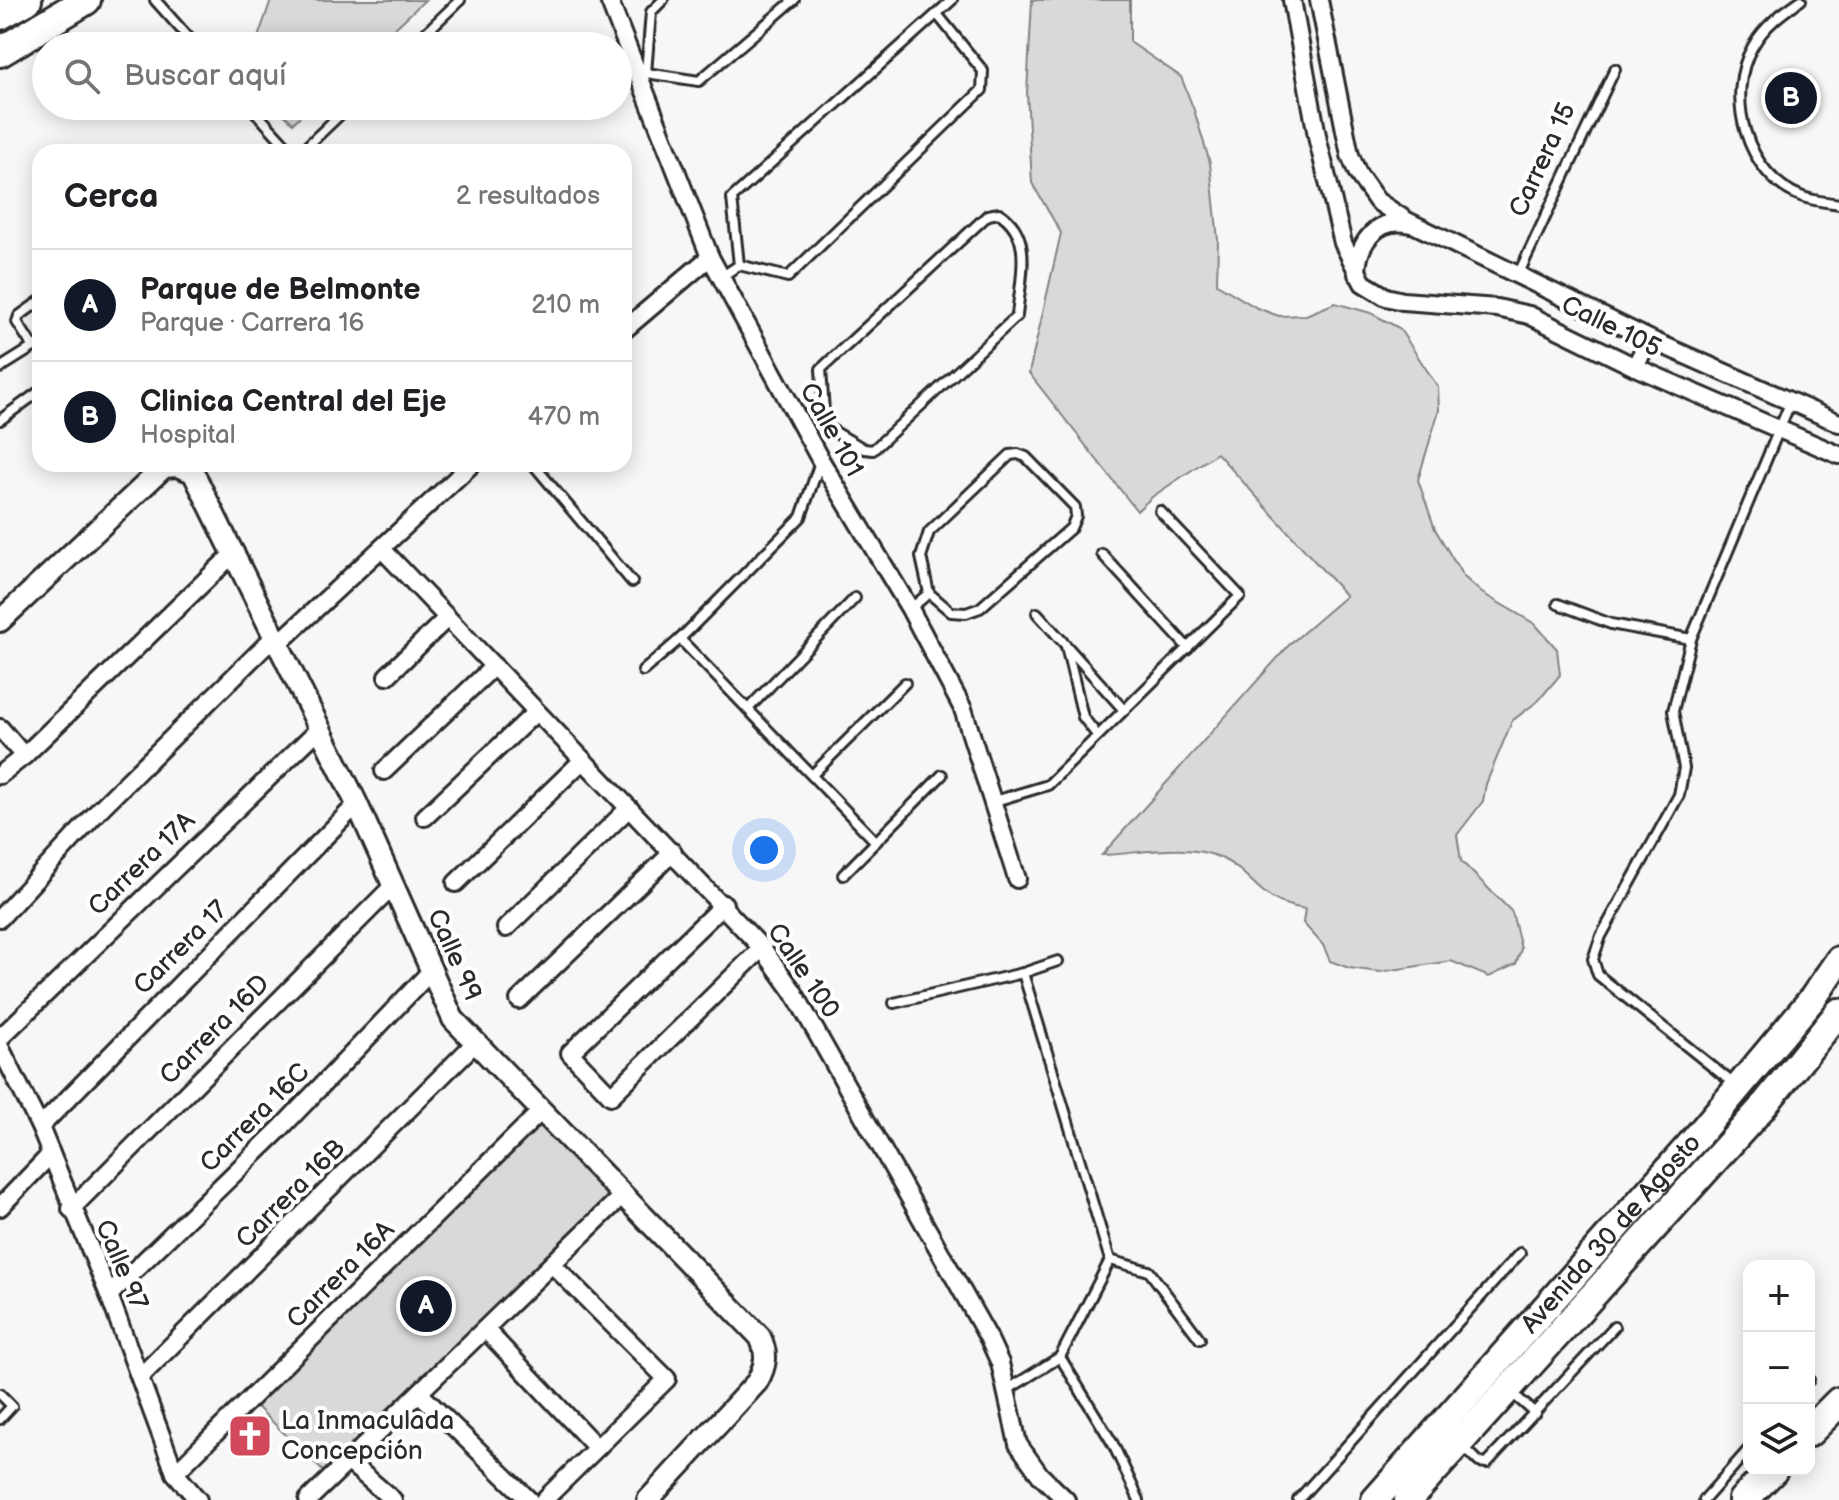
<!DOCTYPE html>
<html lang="es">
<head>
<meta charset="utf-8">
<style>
	:root { --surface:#fff; --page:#f6f6f6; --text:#202124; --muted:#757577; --line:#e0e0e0; --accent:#111827 }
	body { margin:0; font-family:"Balsamiq Sans",sans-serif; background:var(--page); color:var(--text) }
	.controls { position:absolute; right:24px; bottom:24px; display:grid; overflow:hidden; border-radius:16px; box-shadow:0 4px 20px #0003 }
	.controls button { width:72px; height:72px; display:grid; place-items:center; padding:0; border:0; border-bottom:2px solid var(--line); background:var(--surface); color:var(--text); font:40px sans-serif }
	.you { position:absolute; left:764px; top:850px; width:28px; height:28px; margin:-20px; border:6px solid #fff; border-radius:50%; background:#1a73e8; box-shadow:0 0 0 12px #1a73e833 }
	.badge { display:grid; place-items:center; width:52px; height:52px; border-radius:50%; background:var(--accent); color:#fff; font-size:26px; font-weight:700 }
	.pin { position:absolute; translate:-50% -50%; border:4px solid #fff; box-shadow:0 2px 8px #0006 }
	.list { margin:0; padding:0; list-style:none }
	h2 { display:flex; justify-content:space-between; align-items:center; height:104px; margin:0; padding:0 32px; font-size:34px }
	h2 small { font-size:26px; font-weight:400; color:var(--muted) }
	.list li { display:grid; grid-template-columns:52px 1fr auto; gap:24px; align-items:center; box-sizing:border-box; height:112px; padding:0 32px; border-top:2px solid var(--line) }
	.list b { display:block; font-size:30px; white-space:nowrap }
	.list p { margin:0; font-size:26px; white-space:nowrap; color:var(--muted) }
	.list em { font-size:26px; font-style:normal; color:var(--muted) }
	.icon { flex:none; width:44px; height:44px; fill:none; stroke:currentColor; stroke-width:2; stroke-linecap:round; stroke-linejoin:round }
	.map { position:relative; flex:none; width:1839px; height:1500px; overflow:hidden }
	.search { position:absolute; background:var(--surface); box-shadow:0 4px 20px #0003; left:32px; top:32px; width:600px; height:88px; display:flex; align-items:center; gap:20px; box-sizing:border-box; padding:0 28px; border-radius:44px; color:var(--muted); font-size:30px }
	.panel { position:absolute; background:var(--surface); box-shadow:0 4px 20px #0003; left:32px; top:144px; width:600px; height:328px; border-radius:24px }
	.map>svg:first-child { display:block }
	.green { fill:#d9d9d9; stroke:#828282; stroke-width:2 }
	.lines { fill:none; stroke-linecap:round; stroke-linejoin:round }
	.service-casing { stroke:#2b2b2b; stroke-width:14 }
	.minor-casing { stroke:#2b2b2b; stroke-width:22 }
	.tertiary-casing { stroke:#2b2b2b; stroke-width:26 }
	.primary-casing { stroke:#2b2b2b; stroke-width:32 }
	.trunk-casing { stroke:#2b2b2b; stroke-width:34 }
	.service { stroke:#fff; stroke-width:8 }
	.minor { stroke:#fff; stroke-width:16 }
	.tertiary { stroke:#fff; stroke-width:20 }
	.primary { stroke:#fff; stroke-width:26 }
	.trunk { stroke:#fff; stroke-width:28 }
	.labels { text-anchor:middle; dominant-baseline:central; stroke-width:8; stroke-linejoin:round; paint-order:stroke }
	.street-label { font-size:26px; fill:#2b2b2b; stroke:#fff }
	.poi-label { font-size:26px; fill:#2b2b2b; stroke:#fff; text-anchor:start }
</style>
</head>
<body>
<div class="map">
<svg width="1839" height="1500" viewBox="0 0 1839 1500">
	<rect width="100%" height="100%" fill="#f7f7f7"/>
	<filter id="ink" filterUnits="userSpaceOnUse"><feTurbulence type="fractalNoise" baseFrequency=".0125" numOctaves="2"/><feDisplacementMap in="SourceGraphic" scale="16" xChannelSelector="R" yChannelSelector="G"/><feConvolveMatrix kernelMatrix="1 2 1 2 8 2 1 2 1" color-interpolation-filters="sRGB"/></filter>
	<g filter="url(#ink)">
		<g class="green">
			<path d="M271,0h154l-49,46h-121z"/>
			<path d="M1032,0h98v42l51,35 13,33 16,53 8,77 -1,44 40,24 22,8 27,-1 29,-12 36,10 28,15 39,59 1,23 -21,70 17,49 28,47 19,17 53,31 22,25 3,26 -21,25 -27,21 -26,63 -3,17 -26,34 4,26 51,51 9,37 -5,15 -27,13 -38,-16 -72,11 -30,-4 -19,-7 -7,-16 -20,-22 2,-14c-48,-7 -48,-33 -84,-51 -33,-16 -84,-4 -119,-3l188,-211 56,-48 -129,-143 -65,44 -15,14 -108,-138 32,-140 -29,-50 -5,-90z"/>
			<path d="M275,106h36l-18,17z"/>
			<path d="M540,1112l81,85 -291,281 -81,-79z"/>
		</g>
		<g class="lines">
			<g class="service-casing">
				<g id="service">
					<path d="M155,0l41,46"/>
					<path d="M1801,0c-19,13 -36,25 -48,46 -29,49 -7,131 50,151 11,4 24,5 36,7"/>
					<path d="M412,46l48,-46"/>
					<path d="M646,73l5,-61 12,-12"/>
					<path d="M640,77l6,-4 53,8 95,-81"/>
					<path d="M250,106l42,46"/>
					<path d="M301,152l48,-46"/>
					<path d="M999,213c36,23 21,66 18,103l-144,134 -9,-1 -39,-23 -4,-57 167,-154z"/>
					<path d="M739,265l49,12 194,-187 1,-19 -46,-57"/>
					<path d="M1518,275l97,-206"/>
					<path d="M721,277l18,-12 -7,-67 220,-198"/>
					<path d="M33,347l-16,-25 2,-6 21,-15"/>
					<path d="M0,368l40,-25"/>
					<path d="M0,420l40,-29"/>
					<path d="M1018,454l8,3 49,50 1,9 -5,12 -91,80 -14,5 -15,-1 -22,-19 -8,-36 8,-25 81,-77z"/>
					<path d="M533,464l99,118"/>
					<path d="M1102,554l86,94"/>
					<path d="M1558,604l53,20 80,15"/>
					<path d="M910,609l19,-16"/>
					<path d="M1037,613l86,96"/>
					<path d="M680,639l196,203"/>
					<path d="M1066,646l17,71 14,18"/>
					<path d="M643,671l37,-32 121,-122 19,-55"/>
					<path d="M748,709l107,-111"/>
					<path d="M812,775l93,-92"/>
					<path d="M995,801l53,-16 192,-189 -80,-85"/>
					<path d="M843,875l99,-100"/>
					<path d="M894,1003l129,-30 35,-12"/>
					<path d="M1734,1084l-136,-109 -5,-16 8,-23 78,-141 5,-27 -11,-57 18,-72 100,-238"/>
					<path d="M1110,1260l39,11 51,68"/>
					<path d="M1060,1357l53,87 26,56"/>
					<path d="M1809,1380v-1"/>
					<path d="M1007,1390l53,-33 50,-97 -87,-287"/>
					<path d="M1511,1392l24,21"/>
					<path d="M0,1394l12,12 -12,13"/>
					<path d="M1463,1446l16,16 8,1 127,-136"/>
					<path d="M1298,1500l222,-247"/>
					<path d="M1704,1500l45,-51"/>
				</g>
			</g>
			<g class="minor-casing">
				<g id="minor">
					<path d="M609,0l101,257 111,204 89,148 53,100 54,170"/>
					<path d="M1292,0l26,141 25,102 20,40 23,14 17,4 94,7 32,7 106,52 204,88"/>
					<path d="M1319,0l31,155 8,19 19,27 30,20 242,118 190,84"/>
					<path d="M1357,274c0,-31 20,-58 54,-50"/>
					<path d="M624,330l86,-73"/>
					<path d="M1635,367l14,-28"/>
					<path d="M382,549l380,399 31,43 195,346 12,26 18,81 22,31 26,25"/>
					<path d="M279,643l193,-179"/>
					<path d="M387,676l59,-57"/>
					<path d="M0,728l24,28"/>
					<path d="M384,771l110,-105"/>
					<path d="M0,775l24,-19 211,-204"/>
					<path d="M425,817l111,-105"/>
					<path d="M456,883l127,-123"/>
					<path d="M724,904l-154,149 41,43 151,-148"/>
					<path d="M0,918l102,-111 174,-172"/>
					<path d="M506,928l123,-120"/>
					<path d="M519,1000l154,-148"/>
					<path d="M0,1038l320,-310"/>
					<path d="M0,1047l40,80 69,168 66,178 23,27"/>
					<path d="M40,1127l317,-323"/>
					<path d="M0,1207l51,-53"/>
					<path d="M71,1209l323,-324"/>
					<path d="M109,1295l172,-167 151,-158"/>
					<path d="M485,1329l112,119"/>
					<path d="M140,1377l334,-333"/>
					<path d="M419,1393l110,107"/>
					<path d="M348,1461l45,39"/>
					<path d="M175,1473l365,-361"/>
					<path d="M308,1500l313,-303"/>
					<path d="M544,1500l123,-121 -115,-115"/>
				</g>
			</g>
			<g class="tertiary-casing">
				<path id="tertiary" d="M0,621l164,-154 13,-1 16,6 164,332 96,215 307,318c8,17 6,29 -3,45l-109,118"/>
			</g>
			<g class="primary-casing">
				<g id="primary">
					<path id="s1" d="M1375,1500l320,-361 118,-141 26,-38"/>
					<path d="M1408,1500l353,-391 78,-97"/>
				</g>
			</g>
			<g class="trunk-casing">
				<g id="trunk">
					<path d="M0,15l27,-15"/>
					<path d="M0,52l86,-52"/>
					<path d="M1809,1432l30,-30"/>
					<path d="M1743,1500l30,-30"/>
				</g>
			</g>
			<use href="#service" class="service"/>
			<use href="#minor" class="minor"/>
			<use href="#tertiary" class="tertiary"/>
			<use href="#primary" class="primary"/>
			<use href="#trunk" class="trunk"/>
		</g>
	</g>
	<defs>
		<g id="church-square" transform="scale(2.3)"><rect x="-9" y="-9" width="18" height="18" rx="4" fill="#d1495b" stroke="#fff"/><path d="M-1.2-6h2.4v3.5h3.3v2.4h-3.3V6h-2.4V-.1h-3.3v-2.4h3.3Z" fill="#fff"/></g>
	</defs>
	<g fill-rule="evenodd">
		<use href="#church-square" x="250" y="1436"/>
	</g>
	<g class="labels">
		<g class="street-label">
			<text transform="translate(1543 160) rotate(-65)">Carrera 15</text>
			<text transform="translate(1611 327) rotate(26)">Calle 105</text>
			<text transform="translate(831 430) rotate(61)">Calle 101</text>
			<text transform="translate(142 864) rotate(-44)">Carrera 17A</text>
			<text transform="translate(181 948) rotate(-45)">Carrera 17</text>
			<text transform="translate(454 955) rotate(66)">Calle 99</text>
			<text transform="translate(803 971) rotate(56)">Calle 100</text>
			<text transform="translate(215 1030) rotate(-45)">Carrera 16D</text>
			<text transform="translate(255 1118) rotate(-45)">Carrera 16C</text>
			<text transform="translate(291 1194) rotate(-45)">Carrera 16B</text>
			<text stroke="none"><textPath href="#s1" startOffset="356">Avenida 30 de Agosto</textPath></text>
			<text transform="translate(121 1265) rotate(67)">Calle 97</text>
			<text transform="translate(341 1275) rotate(-45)">Carrera 16A</text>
		</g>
		<g class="poi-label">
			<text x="281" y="1421">La Inmaculada<tspan x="281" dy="30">Concepción</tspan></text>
		</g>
	</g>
</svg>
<div class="controls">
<button>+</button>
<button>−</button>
<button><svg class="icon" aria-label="layers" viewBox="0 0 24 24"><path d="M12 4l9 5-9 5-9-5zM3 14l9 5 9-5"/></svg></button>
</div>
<div class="you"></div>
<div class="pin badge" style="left:426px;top:1306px">A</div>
<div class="pin badge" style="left:1791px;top:98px">B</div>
<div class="search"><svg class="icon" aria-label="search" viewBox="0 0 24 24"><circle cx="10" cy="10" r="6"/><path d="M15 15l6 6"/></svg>Buscar aquí</div>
<section class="panel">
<h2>Cerca<small>2 resultados</small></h2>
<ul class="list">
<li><span class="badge">A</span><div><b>Parque de Belmonte</b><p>Parque · Carrera 16</p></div><em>210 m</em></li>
<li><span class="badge">B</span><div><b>Clinica Central del Eje</b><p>Hospital</p></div><em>470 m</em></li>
</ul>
</section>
</div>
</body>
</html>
